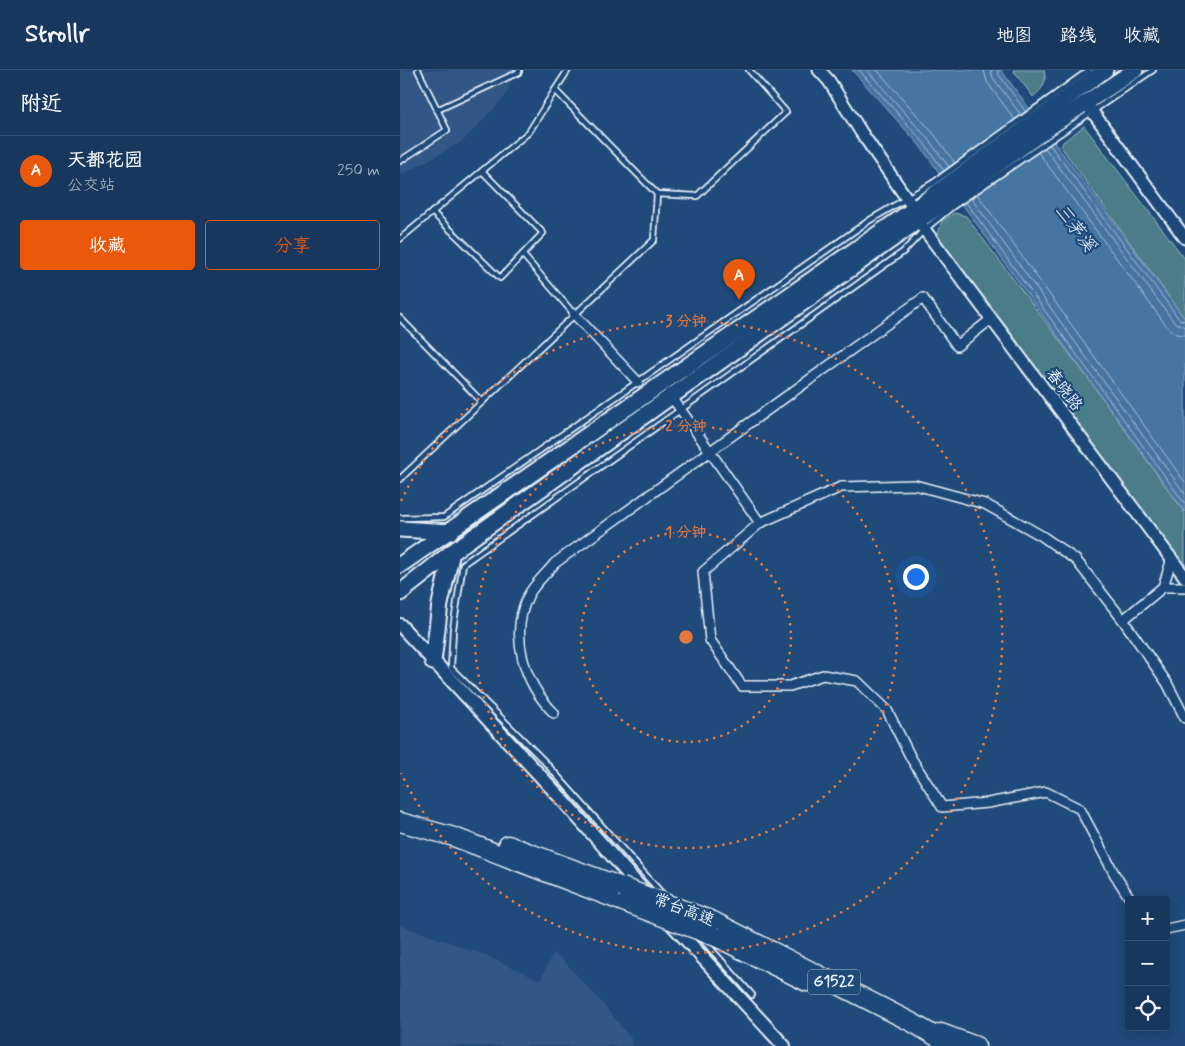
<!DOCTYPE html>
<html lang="zh">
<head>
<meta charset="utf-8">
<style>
	:root { --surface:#17385c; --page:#244365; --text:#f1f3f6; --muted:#9eacbb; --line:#365272; --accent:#ea580c }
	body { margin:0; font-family:Mynerve,"LXGW WenKai TC",sans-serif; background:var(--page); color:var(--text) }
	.controls { position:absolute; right:15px; bottom:15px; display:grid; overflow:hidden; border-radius:5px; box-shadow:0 2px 12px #0003 }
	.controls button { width:45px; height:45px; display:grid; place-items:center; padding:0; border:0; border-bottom:1px solid var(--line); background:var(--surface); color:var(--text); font:25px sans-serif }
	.you { position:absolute; left:515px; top:506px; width:18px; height:18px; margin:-12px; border:4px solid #fff; border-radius:50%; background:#1a73e8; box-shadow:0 0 0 8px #1a73e833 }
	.badge { display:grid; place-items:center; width:32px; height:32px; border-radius:50%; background:var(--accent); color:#fff; font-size:16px; font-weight:700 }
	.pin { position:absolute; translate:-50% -41px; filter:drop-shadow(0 1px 2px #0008) }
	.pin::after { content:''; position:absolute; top:26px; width:18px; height:15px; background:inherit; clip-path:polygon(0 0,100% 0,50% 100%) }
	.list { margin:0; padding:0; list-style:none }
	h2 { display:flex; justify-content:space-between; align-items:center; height:65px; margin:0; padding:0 20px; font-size:21px }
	h2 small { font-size:16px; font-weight:400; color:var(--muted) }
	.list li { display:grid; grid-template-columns:32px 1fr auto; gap:15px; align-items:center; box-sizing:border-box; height:70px; padding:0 20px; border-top:1px solid var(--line) }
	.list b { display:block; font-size:19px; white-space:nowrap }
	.list p { margin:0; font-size:16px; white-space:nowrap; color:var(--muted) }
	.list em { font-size:16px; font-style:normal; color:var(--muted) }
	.actions { display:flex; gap:10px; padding:15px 20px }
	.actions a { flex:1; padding:11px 0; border:1px solid var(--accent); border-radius:5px; text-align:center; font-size:18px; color:var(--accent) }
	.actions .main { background:var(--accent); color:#fff }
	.icon { flex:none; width:28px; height:28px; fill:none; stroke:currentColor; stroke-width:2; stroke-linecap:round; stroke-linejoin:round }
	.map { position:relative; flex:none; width:785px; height:976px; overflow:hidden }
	header { display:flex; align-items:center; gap:30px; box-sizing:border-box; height:70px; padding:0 25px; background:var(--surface); border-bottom:1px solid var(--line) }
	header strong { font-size:24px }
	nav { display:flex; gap:28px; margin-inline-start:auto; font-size:18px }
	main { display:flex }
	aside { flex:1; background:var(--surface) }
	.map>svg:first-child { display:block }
	.built { fill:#335686 }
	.green { fill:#4c7d89; stroke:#9ab7c0 }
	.water { fill:#4675a2; stroke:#87a7c4 }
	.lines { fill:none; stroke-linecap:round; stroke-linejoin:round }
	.shore { stroke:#a7bfd6; stroke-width:1 }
	.service-casing { stroke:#e8f1f8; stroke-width:8 }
	.minor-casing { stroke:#e8f1f8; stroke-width:12 }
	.tertiary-casing { stroke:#e8f1f8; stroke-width:15 }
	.secondary-casing { stroke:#e8f1f8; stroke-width:16 }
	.primary-casing { stroke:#e8f1f8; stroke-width:19 }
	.motorway-casing { stroke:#e8f1f8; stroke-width:21 }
	.service { stroke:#1f4a7a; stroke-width:4.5 }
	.minor { stroke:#1f4a7a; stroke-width:9 }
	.tertiary { stroke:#1f4a7a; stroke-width:11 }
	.secondary { stroke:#1f4a7a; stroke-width:12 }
	.primary { stroke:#1f4a7a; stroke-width:15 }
	.motorway { stroke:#1f4a7a; stroke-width:18 }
	.motorway-bridge-casing { stroke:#e8f1f8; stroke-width:21; stroke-linecap:butt }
	.motorway-bridge { stroke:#1f4a7a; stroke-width:18 }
	.ring { fill:none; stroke:#e8773b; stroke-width:2.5; stroke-dasharray:2.5 5 }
	.labels { text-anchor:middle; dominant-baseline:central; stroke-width:4.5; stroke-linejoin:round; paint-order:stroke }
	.shield { fill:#1f4a7a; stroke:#acbfd2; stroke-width:1 }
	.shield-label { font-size:15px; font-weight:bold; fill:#e8f1f8 }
	.street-label { font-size:16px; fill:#e8f1f8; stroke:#1f4a7a }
	.water-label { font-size:18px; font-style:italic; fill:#d0deeb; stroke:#1f4a7a }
	.centre { fill:#e8773b; stroke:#1f4a7a; stroke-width:2.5 }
	.ring-label { font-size:15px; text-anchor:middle; font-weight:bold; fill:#e8773b; stroke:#1f4a7a; stroke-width:4.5; stroke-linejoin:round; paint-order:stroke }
</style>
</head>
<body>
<header>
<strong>Strollr</strong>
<nav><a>地图</a><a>路线</a><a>收藏</a></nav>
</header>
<main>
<aside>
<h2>附近<small></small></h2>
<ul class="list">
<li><span class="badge">A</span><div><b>天都花园</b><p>公交站</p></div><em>250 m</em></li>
</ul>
<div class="actions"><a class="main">收藏</a><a>分享</a></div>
</aside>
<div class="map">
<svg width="785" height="976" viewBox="0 0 785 976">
	<rect width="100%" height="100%" fill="#1f4a7a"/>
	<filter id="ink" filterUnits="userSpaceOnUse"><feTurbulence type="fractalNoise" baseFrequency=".02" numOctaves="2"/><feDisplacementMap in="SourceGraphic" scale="10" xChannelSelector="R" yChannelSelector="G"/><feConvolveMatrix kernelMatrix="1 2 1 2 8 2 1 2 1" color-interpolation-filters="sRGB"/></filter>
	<g filter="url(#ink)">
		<g class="built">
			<path d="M0,0h116l-11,27 -42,44 -63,35z"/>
			<path d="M0,855l85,30 55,25 13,-27 12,9 39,43 28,35v6h-232z"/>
		</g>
		<g class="green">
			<path d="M613,0h31c3,14 -1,18 -11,27z"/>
			<path d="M684,56l101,133v60l-124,-172 2,-5z"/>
			<path d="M554,143l12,3 121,161 98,136v64l-248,-339 5,-17z"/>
		</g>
		<path class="water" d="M452,0h149l184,249v193l-265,-366z"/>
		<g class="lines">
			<g class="shore">
				<path d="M459,0l65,73 20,28"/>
				<path d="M467,0l61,69 21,28"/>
				<path d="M477,0l57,64 21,29"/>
				<path d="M584,0l3,12 28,38"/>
				<path d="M591,0l2,8 28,37"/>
				<path d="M598,0l1,5 27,37"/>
				<path d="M650,75l129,174 6,2"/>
				<path d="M645,78l129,174 11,5"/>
				<path d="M638,82l130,176 8,6 9,1"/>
				<path d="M577,124l208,288"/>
				<path d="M571,128l214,296"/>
				<path d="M566,132l219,302"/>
			</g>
			<g class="service-casing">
				<g id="service">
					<path d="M168,0l-13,20 102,104"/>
					<path d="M37,40l82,-38v-2"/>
					<path d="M0,91l47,-31 -29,-60"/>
					<path d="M32,142l68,66 43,-45 -61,-62"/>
					<path d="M0,169l129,-107 26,-42"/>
					<path d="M123,185l51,59"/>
					<path d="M0,248l82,84 172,-162 3,-46 40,2 89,-84 -37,-42"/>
					<path d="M0,409l82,-77"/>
					<path d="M0,448l44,-1 426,-297 63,-37 156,-113"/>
					<path d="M265,827l-121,-136 -93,-93 2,-39 10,-65 440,-312 21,-22 28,-23 201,-137"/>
					<path d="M303,870l49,55"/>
				</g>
			</g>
			<g class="minor-casing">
				<g id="minor">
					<path d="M174,244l64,68"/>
					<path d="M269,323l91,130"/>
					<path d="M772,488l-9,29h22"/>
					<path d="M723,550l40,-33"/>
					<path d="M154,643c-30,-30 -45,-77 -26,-117 6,-12 19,-23 27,-33l368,-265 34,48 33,-26"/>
					<path d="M731,830l-16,-25 -35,-66 -34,-17 -58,11 -46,4 -31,-49 -24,-48 -30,-29 -34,-6 -33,11h-48l-32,-46 -7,-68 57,-49 81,-36 74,-2 70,19 57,32 34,24 47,60 44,63 18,35"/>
					<path d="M766,859l19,-4"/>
				</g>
			</g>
			<g class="tertiary-casing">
				<g id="tertiary">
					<path d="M419,0l10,11 32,51 53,77"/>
					<path d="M686,33l99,135"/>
					<path d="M518,151l267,356"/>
				</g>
			</g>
			<g class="secondary-casing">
				<g id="secondary">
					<path d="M0,555l159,171 87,98"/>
					<path d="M269,851l115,125"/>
				</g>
			</g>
			<g class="primary-casing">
				<g id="primary">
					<path d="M0,459l50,3"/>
					<path d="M0,495l514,-356 191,-139"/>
					<path d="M0,523l52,-41 605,-430 78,-52"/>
					<path d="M33,592l7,-58 12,-52"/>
				</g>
			</g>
			<g class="motorway-casing">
				<g id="motorway">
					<path d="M0,752l54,15 172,66"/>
					<path d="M108,775l114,42"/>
					<path d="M313,851l200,102 39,23"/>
					<path d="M316,867l91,45"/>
					<path d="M541,963l35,13"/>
				</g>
			</g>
			<use href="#service" class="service"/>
			<use href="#minor" class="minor"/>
			<use href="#tertiary" class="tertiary"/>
			<use href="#secondary" class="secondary"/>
			<use href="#primary" class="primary"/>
			<use href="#motorway" class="motorway"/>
			<g class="motorway-bridge-casing">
				<g id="motorway-bridge">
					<path d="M222,817l91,34"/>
					<path d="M226,833l90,34"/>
				</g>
			</g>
			<use href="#motorway-bridge" class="motorway-bridge"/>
		</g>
	</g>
	<g class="ring">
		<circle cx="286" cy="567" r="105"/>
		<circle cx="286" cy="567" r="211"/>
		<path d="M1 431A316 316 0 1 1 1 703"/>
	</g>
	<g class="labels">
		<rect class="shield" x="408" y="899.5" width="52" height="25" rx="4"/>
		<g class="shield-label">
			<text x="434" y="912">G1522</text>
		</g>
		<g class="street-label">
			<text transform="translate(664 320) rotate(53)">春晓路</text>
			<text transform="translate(284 840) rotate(21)">常台高速</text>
		</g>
		<g class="water-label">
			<text transform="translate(675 158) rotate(53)">三茅溪</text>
		</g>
	</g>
	<circle cx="286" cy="567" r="8" class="centre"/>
	<g class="ring-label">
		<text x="286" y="256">3 分钟</text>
		<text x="286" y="361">2 分钟</text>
		<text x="286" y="467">1 分钟</text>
	</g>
</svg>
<div class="controls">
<button>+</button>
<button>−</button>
<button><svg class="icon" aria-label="locate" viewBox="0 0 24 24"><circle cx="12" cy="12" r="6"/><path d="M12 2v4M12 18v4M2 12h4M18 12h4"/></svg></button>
</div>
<div class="you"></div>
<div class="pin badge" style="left:339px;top:230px">A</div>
</div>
</main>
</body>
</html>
